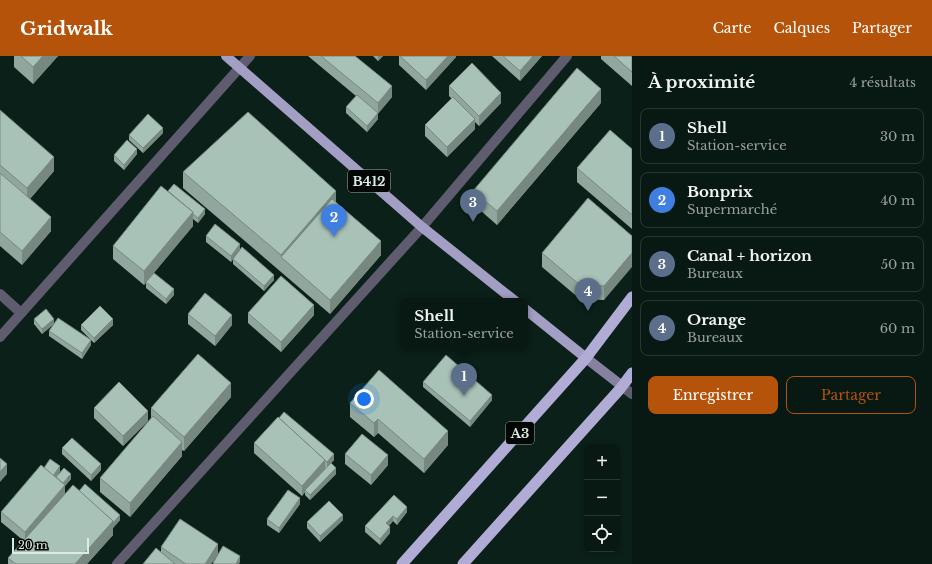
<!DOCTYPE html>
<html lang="fr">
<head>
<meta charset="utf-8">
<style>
	:root { --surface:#081812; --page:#162520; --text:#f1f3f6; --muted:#98a09f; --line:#293732; --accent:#b45309 }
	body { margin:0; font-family:"Libre Baskerville",serif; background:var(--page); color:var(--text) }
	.controls { position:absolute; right:12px; bottom:12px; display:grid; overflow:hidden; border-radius:8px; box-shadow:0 2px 6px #0003 }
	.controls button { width:36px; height:36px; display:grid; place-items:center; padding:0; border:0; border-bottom:1px solid var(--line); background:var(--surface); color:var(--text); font:20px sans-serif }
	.scale { position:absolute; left:12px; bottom:10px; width:77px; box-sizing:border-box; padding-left:4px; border:2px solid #deebe5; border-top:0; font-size:11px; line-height:14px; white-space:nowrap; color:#deebe5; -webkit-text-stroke:3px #020705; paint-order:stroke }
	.you { position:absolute; left:364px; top:343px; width:14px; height:14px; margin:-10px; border:3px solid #fff; border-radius:50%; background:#1a73e8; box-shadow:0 0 0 6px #1a73e833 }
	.badge { display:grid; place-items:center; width:26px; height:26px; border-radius:50%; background:var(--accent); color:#fff; font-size:13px; font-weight:700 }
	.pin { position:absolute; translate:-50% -33px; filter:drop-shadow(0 1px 2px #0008) }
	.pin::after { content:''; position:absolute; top:21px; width:14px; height:12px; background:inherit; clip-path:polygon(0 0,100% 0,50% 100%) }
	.popup { position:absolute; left:400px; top:242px; width:128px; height:52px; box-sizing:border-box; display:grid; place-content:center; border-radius:8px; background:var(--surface); filter:drop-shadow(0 1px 3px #0005); font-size:13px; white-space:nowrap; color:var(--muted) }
	.popup b { font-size:15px; color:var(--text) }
	.popup::after { content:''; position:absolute; left:50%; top:100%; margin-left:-8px; border:8px solid transparent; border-top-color:var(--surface) }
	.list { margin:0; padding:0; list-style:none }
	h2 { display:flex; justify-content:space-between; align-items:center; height:52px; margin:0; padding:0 16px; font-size:17px }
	h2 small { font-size:13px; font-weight:400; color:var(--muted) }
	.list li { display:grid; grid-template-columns:26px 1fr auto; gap:12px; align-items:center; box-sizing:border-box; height:56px; margin:0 8px 8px; padding:0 8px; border:1px solid var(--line); border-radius:8px }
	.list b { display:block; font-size:15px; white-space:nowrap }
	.list p { margin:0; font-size:13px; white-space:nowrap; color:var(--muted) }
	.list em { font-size:13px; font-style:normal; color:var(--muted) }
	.actions { display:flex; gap:8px; padding:12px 16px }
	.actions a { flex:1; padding:9px 0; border:1px solid var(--accent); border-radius:8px; text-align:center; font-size:14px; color:var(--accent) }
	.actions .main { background:var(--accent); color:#fff }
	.icon { flex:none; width:22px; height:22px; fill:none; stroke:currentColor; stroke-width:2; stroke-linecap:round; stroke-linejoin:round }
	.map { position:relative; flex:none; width:632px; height:508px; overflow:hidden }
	header { display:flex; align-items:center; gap:24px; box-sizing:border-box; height:56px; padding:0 20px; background:var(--accent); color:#fff }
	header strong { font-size:19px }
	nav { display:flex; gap:22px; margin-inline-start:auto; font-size:14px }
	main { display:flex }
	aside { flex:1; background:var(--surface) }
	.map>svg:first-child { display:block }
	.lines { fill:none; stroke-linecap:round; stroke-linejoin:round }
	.minor { stroke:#5e5c6e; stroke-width:10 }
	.tertiary { stroke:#5e5c6e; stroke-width:10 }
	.secondary { stroke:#85819f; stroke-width:10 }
	.primary { stroke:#a39ec4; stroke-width:10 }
	.trunk { stroke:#b1acd6; stroke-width:11 }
	.wall { fill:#91a79d }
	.shaded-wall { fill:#768880 }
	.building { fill:#a9c2b7; stroke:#768880 }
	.labels { text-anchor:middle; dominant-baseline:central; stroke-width:4; stroke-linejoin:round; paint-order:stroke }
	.shield { fill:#020705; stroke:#9ca7a2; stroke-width:1 }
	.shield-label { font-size:13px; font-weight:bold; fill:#deebe5 }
</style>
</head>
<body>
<header>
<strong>Gridwalk</strong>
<nav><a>Carte</a><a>Calques</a><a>Partager</a></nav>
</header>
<main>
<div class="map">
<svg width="632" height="508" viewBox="0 0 632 508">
	<rect width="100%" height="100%" fill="#0b2018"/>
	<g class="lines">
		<g class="minor">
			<path d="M0,238l21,19"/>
			<path d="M0,281l250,-281"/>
			<path d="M117,508l305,-337 145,-171"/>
		</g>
		<path class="tertiary" d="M622,330l10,8"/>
		<path class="secondary" d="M586,302l36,28"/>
		<g class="primary">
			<path d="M226,0l196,171 93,74"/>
			<path d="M525,253l61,49"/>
		</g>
		<g class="trunk">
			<path d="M402,508l184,-206 46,-61"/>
			<path d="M463,508l157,-175 12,-16"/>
		</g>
	</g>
	<g class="wall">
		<path d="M14,0h44l-25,28 -19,-17z"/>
		<path d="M308,0h47l37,41 -14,16v6l-11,13 -21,-19v-6l10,-11z"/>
		<path d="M373,0h10l-5,5z"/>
		<path d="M399,0h57v1l-30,33 -27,-25z"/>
		<path d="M492,0h50l-22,25z"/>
		<path d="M601,0h31v30l-31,-27z"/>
		<path d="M449,30l52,17 -22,23 -4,-4v7l-28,28 -22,-21v-11l27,-26 -3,-3z"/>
		<path d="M601,47l-104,122 -24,-21v-13z"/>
		<path d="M0,54l54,61 -24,28 21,32 -29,34 -22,-19z"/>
		<path d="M163,77l-20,20 -14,-13v-5z"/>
		<path d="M632,93v80l-55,-47v-14z"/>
		<path d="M137,98l-13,16 -10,-9v-6z"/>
		<path d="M183,116l153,31 45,52 -51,59 -147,-126z"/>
		<path d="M168,135l37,23 -7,9 -5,-4v7l-42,50 23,19 -8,9 -20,-16v-5l-2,2 -31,-26v-13z"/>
		<path d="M206,180l34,14 34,30 -10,11 -31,-27v-5l-2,3 -25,-20z"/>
		<path d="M632,180l-28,64 -24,-1 -38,-32v-14z"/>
		<path d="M248,257l66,2 -33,37 -33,-29z"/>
		<path d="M188,258l44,11 -17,21 -27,-22z"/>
		<path d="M34,263l20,5 -12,10 -8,-10z"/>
		<path d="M81,269h32l-19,18 -13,-13z"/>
		<path d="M49,275l42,14 -9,14 -33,-23z"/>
		<path d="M423,326l69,18 -22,27 -47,-40z"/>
		<path d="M231,341l-47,54 -2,-1v6l-52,61 -30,-25v-14l51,-59v-11z"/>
		<path d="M350,347l98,42 -24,28 -46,-40 -4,4 -24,-20z"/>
		<path d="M94,352l54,13 -25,25 -29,-28z"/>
		<path d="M254,387l80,17 -3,3 5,11 -26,26 -5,-5v-3l-3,4 -48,-43z"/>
		<path d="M62,392l39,22 -10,11 -29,-27z"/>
		<path d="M345,398l43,11 -17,20 -26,-21z"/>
		<path d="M44,412l16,3 -2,4 13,4 -6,7v8l14,-3 41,29 -7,8v7l-26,29h-79v-6l16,-17 -23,-19v-10z"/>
		<path d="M394,439l13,17 -10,13 -4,-4 -4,5 1,7 -10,12 -15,-13v-6z"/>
		<path d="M300,448l-21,29 -12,-8v-6z"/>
		<path d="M343,464l-23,22 -13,-14v-6z"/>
		<path d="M161,491l57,8 -7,9h-68l18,-11z"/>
	</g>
	<g class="shaded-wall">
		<path d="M43,0h15l-25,28v-17z"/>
		<path d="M378,0h5l-5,5z"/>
		<path d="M448,0h8v1l-30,33v-10z"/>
		<path d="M533,0h9l-22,25v-10z"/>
		<path d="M392,30v11l-14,17v-11z"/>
		<path d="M601,33v14l-104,122v-14z"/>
		<path d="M501,37v10l-22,23v-10z"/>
		<path d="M378,57v6l-11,13v-6z"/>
		<path d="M475,63v10l-28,28v-10z"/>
		<path d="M163,72v5l-20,20v-5z"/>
		<path d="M137,93v5l-13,16v-5z"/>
		<path d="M54,101v14l-27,31v-14z"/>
		<path d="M336,135v17l-55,49v-2z"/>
		<path d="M205,153v5l-7,9v-5z"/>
		<path d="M193,156v14l-49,59v-14z"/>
		<path d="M51,161v14l-29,34v-14z"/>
		<path d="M381,185v14l-51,59v-14z"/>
		<path d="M240,188v6l-9,12v-6z"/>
		<path d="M632,197v14l-28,33v-14z"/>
		<path d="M274,219v5l-10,11v-5z"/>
		<path d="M174,233v6l-8,9v-5z"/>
		<path d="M314,249v10l-33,37v-10z"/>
		<path d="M232,259v10l-17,21v-10z"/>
		<path d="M54,263v5l-12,10v-5z"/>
		<path d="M113,263v6l-19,18v-5z"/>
		<path d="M91,284v5l-9,14v-6z"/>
		<path d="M231,327v14l-47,54v-14z"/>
		<path d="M492,339v5l-22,27v-6z"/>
		<path d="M148,355v10l-25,25v-10z"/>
		<path d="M378,363v14l-4,4v-14z"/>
		<path d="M448,375v14l-24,28v-14z"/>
		<path d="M182,386v14l-52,61v-14z"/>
		<path d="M334,398v6l-7,7v-5z"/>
		<path d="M388,399v10l-17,20v-10z"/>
		<path d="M325,404v10l-20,20v2l-3,4v-10z"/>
		<path d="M7,408v10l-7,8v-10z"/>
		<path d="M101,408v6l-10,11v-6z"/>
		<path d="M60,410v5l-7,10v-5z"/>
		<path d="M336,412v6l-26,26v-5z"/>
		<path d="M71,418v5l-6,7v10l-40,46v-10z"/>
		<path d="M300,442v6l-21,29v-5z"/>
		<path d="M407,451v5l-10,13v-6z"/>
		<path d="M120,459v5l-7,8v7l-26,29h-12l38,-43z"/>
		<path d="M343,459v5l-23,22v-6z"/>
		<path d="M393,460v5l-7,8v-6z"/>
		<path d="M390,471v6l-10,12v-6z"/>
		<path d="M218,488v11l-7,9h-6z"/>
		<path d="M240,500v6l-1,2h-3z"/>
	</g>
	<g class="building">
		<path d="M21,0h22l-10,11z"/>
		<path d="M321,0h34l37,30 -14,17z"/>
		<path d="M400,0h48l-22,24z"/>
		<path d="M503,0h30l-13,15z"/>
		<path d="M614,0h18v16z"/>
		<path d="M472,7l29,30 -22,23 -30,-30z"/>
		<path d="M577,12l24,21 -104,122 -24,-20z"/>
		<path d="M357,39l21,18 -11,13 -21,-19z"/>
		<path d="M453,41l22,22 -28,28 -22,-22z"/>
		<path d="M0,54l54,47 -27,31 -27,-23z"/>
		<path d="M248,56l88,79 -55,64 -98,-83z"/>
		<path d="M148,58l15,14 -20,20 -14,-13z"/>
		<path d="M610,74l22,19v66l-55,-47z"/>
		<path d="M127,84l10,9 -13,16 -10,-10z"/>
		<path d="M0,117l51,44 -29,34 -22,-19z"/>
		<path d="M174,128l31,25 -7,9 -5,-4v-2l-25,-21z"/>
		<path d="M161,130l32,26 -49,59 -31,-25z"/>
		<path d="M588,142l44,38v17l-28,33 -24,-1 -38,-32z"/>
		<path d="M332,143l49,42 -51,59 -49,-43z"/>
		<path d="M215,168l25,20 -9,12 -25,-20z"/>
		<path d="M242,191l32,28 -10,11 -31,-27z"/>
		<path d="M154,217l20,16 -8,10 -20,-17z"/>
		<path d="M281,220l33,29 -33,37 -33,-29z"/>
		<path d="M205,237l27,22 -17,21 -27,-22z"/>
		<path d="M100,250l13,13 -19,19 -13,-13z"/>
		<path d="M46,253l8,10 -12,10 -8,-10z"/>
		<path d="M58,262l33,22 -9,13 -33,-22z"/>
		<path d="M198,298l33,29 -47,54 -33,-29z"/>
		<path d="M446,299l46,40 -22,26 -47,-39z"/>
		<path d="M379,314l69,61 -24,28 -46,-40 -4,4 -24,-20z"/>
		<path d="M119,326l29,29 -25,25 -29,-28z"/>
		<path d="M284,356l50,42 -7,8 -48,-44z"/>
		<path d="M153,360l29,26 -52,61 -30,-25z"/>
		<path d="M278,361l47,43 -23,26 -48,-43z"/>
		<path d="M362,378l26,21 -17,20 -26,-21z"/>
		<path d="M72,382l29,26 -10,11 -29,-27z"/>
		<path d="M0,402l7,6 -7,8z"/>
		<path d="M50,403l10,7 -7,10 -9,-8z"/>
		<path d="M331,407l5,5 -26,27 -5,-5z"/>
		<path d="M41,409l24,20 -40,47 -24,-20z"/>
		<path d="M64,412l7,6 -8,9 -7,-6z"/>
		<path d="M85,428l35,31 -7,8v-2l-34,-30z"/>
		<path d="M73,429l40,36 -38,43h-59l-8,-6z"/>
		<path d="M288,434l12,8 -21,30 -12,-9z"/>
		<path d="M394,439l13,12 -10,12 -4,-3 -7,7 4,4 -10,12 -15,-13z"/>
		<path d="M329,445l14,14 -23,21 -13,-14z"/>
		<path d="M180,463l38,25 -13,20h-19l-25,-17z"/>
		<path d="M223,490l17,10 -4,8h-22l-1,-1z"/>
		<path d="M156,492l19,16h-32z"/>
	</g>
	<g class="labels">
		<g class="shield">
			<rect x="348" y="114" width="42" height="22" rx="3"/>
			<rect x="506" y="366" width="28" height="22" rx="3"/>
		</g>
		<g class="shield-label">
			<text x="369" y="125">B412</text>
			<text x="520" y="377">A3</text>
		</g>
	</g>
</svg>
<div class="controls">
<button>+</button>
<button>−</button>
<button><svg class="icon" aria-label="locate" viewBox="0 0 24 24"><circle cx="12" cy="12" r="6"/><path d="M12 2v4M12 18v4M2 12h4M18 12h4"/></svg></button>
</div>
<div class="scale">20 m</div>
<div class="you"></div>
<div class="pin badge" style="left:464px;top:340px;background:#5c6f8a">1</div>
<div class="popup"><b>Shell</b>Station-service</div>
<div class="pin badge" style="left:334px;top:181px;background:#3f7fe0">2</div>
<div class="pin badge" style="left:473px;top:166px;background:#5c6f8a">3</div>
<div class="pin badge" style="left:588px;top:255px;background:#5c6f8a">4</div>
</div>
<aside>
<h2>À proximité<small>4 résultats</small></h2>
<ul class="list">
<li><span class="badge" style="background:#5c6f8a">1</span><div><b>Shell</b><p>Station-service</p></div><em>30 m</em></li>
<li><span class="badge" style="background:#3f7fe0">2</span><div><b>Bonprix</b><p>Supermarché</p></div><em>40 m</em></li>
<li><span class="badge" style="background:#5c6f8a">3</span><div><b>Canal + horizon</b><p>Bureaux</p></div><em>50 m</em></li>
<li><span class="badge" style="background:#5c6f8a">4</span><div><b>Orange</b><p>Bureaux</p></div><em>60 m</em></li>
</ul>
<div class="actions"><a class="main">Enregistrer</a><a>Partager</a></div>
</aside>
</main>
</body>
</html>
